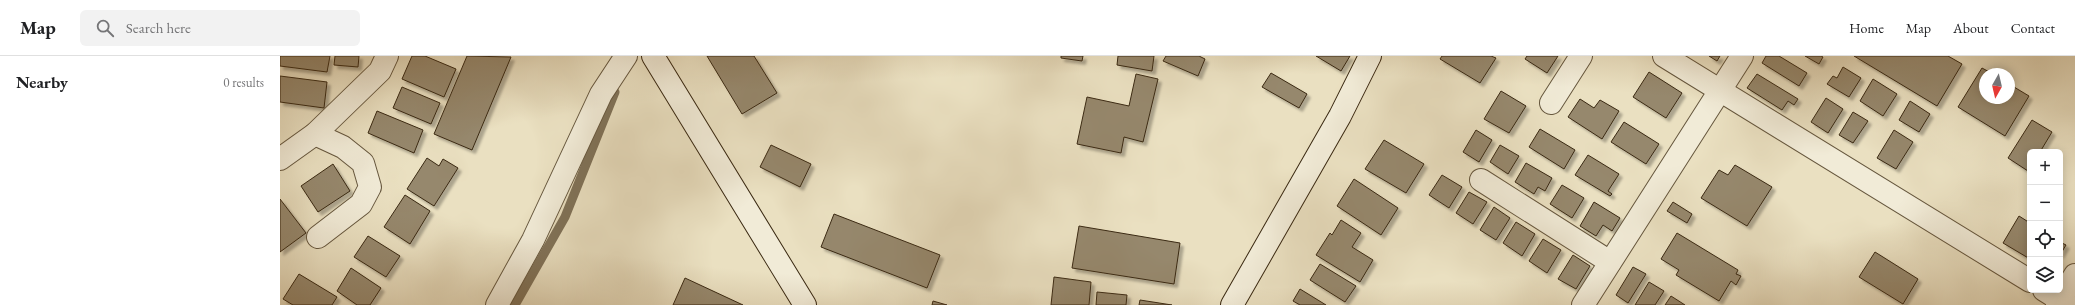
<!DOCTYPE html>
<html lang="en">
<head>
<meta charset="utf-8">
<style>
	:root { --surface:#fff; --page:#f2f2f2; --text:#202124; --muted:#757577; --line:#e0e0e0 }
	body { margin:0; font-family:"EB Garamond",serif; background:var(--page); color:var(--text) }
	.controls { position:absolute; right:12px; bottom:12px; display:grid; overflow:hidden; border-radius:6px; box-shadow:0 2px 10px #0003 }
	.controls button { width:36px; height:36px; display:grid; place-items:center; padding:0; border:0; border-bottom:1px solid var(--line); background:var(--surface); color:var(--text); font:20px sans-serif }
	.compass { position:absolute; left:1699px; top:12px; width:36px; height:36px; border-radius:50%; background:var(--surface); box-shadow:0 2px 10px #0003; rotate:188deg }
	.list { margin:0; padding:0; list-style:none }
	h2 { display:flex; justify-content:space-between; align-items:center; height:52px; margin:0; padding:0 16px; font-size:17px }
	h2 small { font-size:13px; font-weight:400; color:var(--muted) }
	.icon { flex:none; width:22px; height:22px; fill:none; stroke:currentColor; stroke-width:2; stroke-linecap:round; stroke-linejoin:round }
	.map { position:relative; flex:none; width:1795px; height:249px; overflow:hidden }
	header { display:flex; align-items:center; gap:24px; box-sizing:border-box; height:56px; padding:0 20px; background:var(--surface); border-bottom:1px solid var(--line) }
	header strong { font-size:19px }
	nav { display:flex; gap:22px; margin-inline-start:auto; font-size:14px }
	.search { width:280px; height:36px; background:var(--page); display:flex; align-items:center; gap:10px; box-sizing:border-box; padding:0 14px; border-radius:6px; color:var(--muted); font-size:15px }
	main { display:flex }
	aside { flex:1; background:var(--surface) }
	.map>svg:first-child { display:block }
	.lines { fill:none; stroke-linecap:round; stroke-linejoin:round }
	.stream { stroke:#807258; stroke-width:9 }
	.building { fill:#96886d; stroke:#3a2912; filter:url(#shadow) }
	.street-casing { stroke:#66573e; stroke-width:24 }
	.secondary-casing { stroke:#3a2912; stroke-width:24 }
	.street { stroke:#f1ebd7; stroke-width:22 }
	.secondary { stroke:#f1ebd7; stroke-width:22 }
</style>
</head>
<body>
<header>
<strong>Map</strong>
<div class="search"><svg class="icon" aria-label="search" viewBox="0 0 24 24"><circle cx="10" cy="10" r="6"/><path d="M15 15l6 6"/></svg>Search here</div>
<nav><a>Home</a><a>Map</a><a>About</a><a>Contact</a></nav>
</header>
<main>
<aside>
<h2>Nearby<small>0 results</small></h2>
<ul class="list">
</ul>
</aside>
<div class="map">
<svg width="1795" height="249" viewBox="0 0 1795 249">
	<defs>
		<filter id="shadow"><feDropShadow dx="3.5" dy="3.5" stdDeviation="1" flood-color="#0004"/></filter>
	</defs>
	<rect width="100%" height="100%" fill="#eae0c1"/>
	<filter id="stains"><feTurbulence type="fractalNoise" baseFrequency=".005" numOctaves="4"/><feColorMatrix values="0 0 0 0 .2 0 0 0 0 .09 0 0 0 0 .02 0 0 0 .5 -.17"/></filter>
	<radialGradient id="worn" r=".72"><stop offset=".6" stop-color="#630" stop-opacity="0"/><stop offset="1" stop-color="#630" stop-opacity=".3"/></radialGradient>
	<g class="lines">
		<path class="stream" d="M235,249l50,-88 50,-125"/>
	</g>
	<g class="building">
		<path d="M0,0h50l-3,16 -47,-6z"/>
		<path d="M55,0h24l-1,11 -24,-2z"/>
		<path d="M132,0h13l31,13 -12,28 -42,-18z"/>
		<path d="M187,0l44,1 -39,93 -38,-16z"/>
		<path d="M427,0h47l23,37 -35,21z"/>
		<path d="M781,0h22l-1,5 -21,-3z"/>
		<path d="M838,0h36l-2,15 -35,-6z"/>
		<path d="M886,0h33l6,3 -7,17 -35,-15z"/>
		<path d="M1036,0h34l-9,15z"/>
		<path d="M1162,0h49l5,2 -16,25 -40,-24z"/>
		<path d="M1247,0h31l-11,17 -22,-14z"/>
		<path d="M1429,0h11l-3,5z"/>
		<path d="M1486,0h13l28,17 -8,13 -37,-23z"/>
		<path d="M1525,0h16l2,1 -4,7z"/>
		<path d="M1574,0h94l14,8 -25,42z"/>
		<path d="M1563,11l18,11 -12,19 -22,-13 6,-8 4,2z"/>
		<path d="M1702,12l11,6h-8v24h24v-14l20,12 -24,40 -47,-29z"/>
		<path d="M1369,16l33,21 -16,25 -33,-21z"/>
		<path d="M991,17l36,21 -8,14 -37,-21z"/>
		<path d="M856,18l22,5 -15,63 -19,-5 -3,16 -44,-9 10,-47 42,9z"/>
		<path d="M1477,18l41,25 -4,6 -6,-4 -6,9 -35,-22z"/>
		<path d="M0,20l47,6 -3,26 -44,-6z"/>
		<path d="M1593,23l24,15 -14,22 -23,-15z"/>
		<path d="M122,31l38,16 -9,21 -38,-16z"/>
		<path d="M1221,35l25,15 -17,27 -25,-14z"/>
		<path d="M1546,42l17,11 -15,24 -17,-11z"/>
		<path d="M1300,43l14,9 6,-8 19,11 -17,28 -34,-22z"/>
		<path d="M1630,45l20,13 -11,18 -20,-12z"/>
		<path d="M97,55l46,19 -9,23 -46,-20z"/>
		<path d="M1573,56l15,9 -15,22 -14,-8z"/>
		<path d="M1752,64l20,12 -12,20h-10l-2,19 -20,-13z"/>
		<path d="M1344,66l35,22 -13,20 -35,-22z"/>
		<path d="M1260,73l35,21 -11,19 -35,-22z"/>
		<path d="M1196,74l16,10 -13,22 -16,-10z"/>
		<path d="M1614,74l19,12 -17,27 -19,-11z"/>
		<path d="M1104,84l40,24 -18,29 -41,-24z"/>
		<path d="M491,89l40,19 -11,23 -40,-20z"/>
		<path d="M1220,89l19,11 -11,18 -18,-12z"/>
		<path d="M1308,99l31,19 -11,17 4,3 -2,2 -35,-21z"/>
		<path d="M147,102l12,8 4,-7 15,9 -24,38 -27,-17z"/>
		<path d="M1246,107l26,15 -7,13 -7,-4 -4,7 -19,-12z"/>
		<path d="M53,108l17,27 -32,21 -17,-26z"/>
		<path d="M1455,109l37,22 -25,39 -46,-28 18,-28 9,5z"/>
		<path d="M1162,119l20,12 -13,21 -20,-13z"/>
		<path d="M1074,123l44,29 -17,27 -44,-29z"/>
		<path d="M1282,129l22,13 -12,20 -22,-14z"/>
		<path d="M1189,136l18,10 -14,22 -17,-11z"/>
		<path d="M125,139l25,16 -20,33 -26,-17z"/>
		<path d="M0,143l26,34 -26,19z"/>
		<path d="M1314,146l26,16 -8,13 -9,-6 -7,11 -16,-10z"/>
		<path d="M1393,146l19,12 -5,9 -20,-12z"/>
		<path d="M1214,151l16,11 -14,22 -16,-10z"/>
		<path d="M554,158l106,41 -13,33 -106,-41z"/>
		<path d="M1739,160l11,7v36l-27,-16z"/>
		<path d="M1061,164l20,13 -9,14 21,13 -13,22 -44,-27 14,-22 2,2z"/>
		<path d="M1236,166l19,12 -13,22 -19,-13z"/>
		<path d="M799,170l101,17 -6,41 -102,-16z"/>
		<path d="M1397,177l61,37 -2,4 5,2 -5,9 -5,-4 -12,20 -43,-26 3,-5 -18,-11z"/>
		<path d="M88,180l32,20 -14,21 -32,-20z"/>
		<path d="M1263,183l18,11 -14,23 -18,-12z"/>
		<path d="M1780,186l6,3 -6,10z"/>
		<path d="M1595,196l43,27 -15,25 -44,-27z"/>
		<path d="M1293,199l17,11 -14,23 -18,-10z"/>
		<path d="M1040,208l36,22 -11,16 -35,-22z"/>
		<path d="M1353,211l13,7 -18,29 -12,-8z"/>
		<path d="M71,212l30,20 -11,17h-13l-20,-14z"/>
		<path d="M19,218l38,23 -5,8h-39l-10,-6z"/>
		<path d="M774,221l37,5 -2,23h-38z"/>
		<path d="M405,222l58,27h-70z"/>
		<path d="M1369,226l15,9 -9,14h-20z"/>
		<path d="M1020,233l26,16h-26l-7,-4z"/>
		<path d="M817,236l30,3 -1,10h-30z"/>
		<path d="M1391,240l14,9h-20z"/>
		<path d="M860,244l32,5h-33z"/>
		<path d="M653,245l14,4h-15z"/>
	</g>
	<g class="lines">
		<g class="street-casing">
			<g id="street">
				<path d="M1384,0l366,225"/>
				<path d="M1271,47l30,-47"/>
				<path d="M35,78l28,13 20,16 7,24 -9,17 -43,33"/>
				<path d="M0,103l35,-25 65,-63 7,-15"/>
				<path d="M1201,124l129,82"/>
				<path d="M1764,234l24,15"/>
				<path d="M217,249l36,-65 68,-146 25,-38"/>
				<path d="M1303,249l159,-249"/>
				<path d="M1777,249l18,-30"/>
			</g>
		</g>
		<g class="secondary-casing">
			<g id="secondary">
				<path d="M373,0l152,249"/>
				<path d="M952,249l108,-189 30,-60"/>
			</g>
		</g>
		<use href="#street" class="street"/>
		<use href="#secondary" class="secondary"/>
	</g>
	<rect width="100%" height="100%" filter="url(#stains)"/>
	<rect width="100%" height="100%" fill="url(#worn)"/>
</svg>
<div class="controls">
<button>+</button>
<button>−</button>
<button><svg class="icon" aria-label="locate" viewBox="0 0 24 24"><circle cx="12" cy="12" r="6"/><path d="M12 2v4M12 18v4M2 12h4M18 12h4"/></svg></button>
<button><svg class="icon" aria-label="layers" viewBox="0 0 24 24"><path d="M12 4l9 5-9 5-9-5zM3 14l9 5 9-5"/></svg></button>
</div>
<svg class="compass" viewBox="-18 -18 36 36"><path d="M0-13l5 13h-10z" fill="#e53935"/><path d="M0 13l5-13h-10z" fill="#757577"/></svg>
</div>
</main>
</body>
</html>
